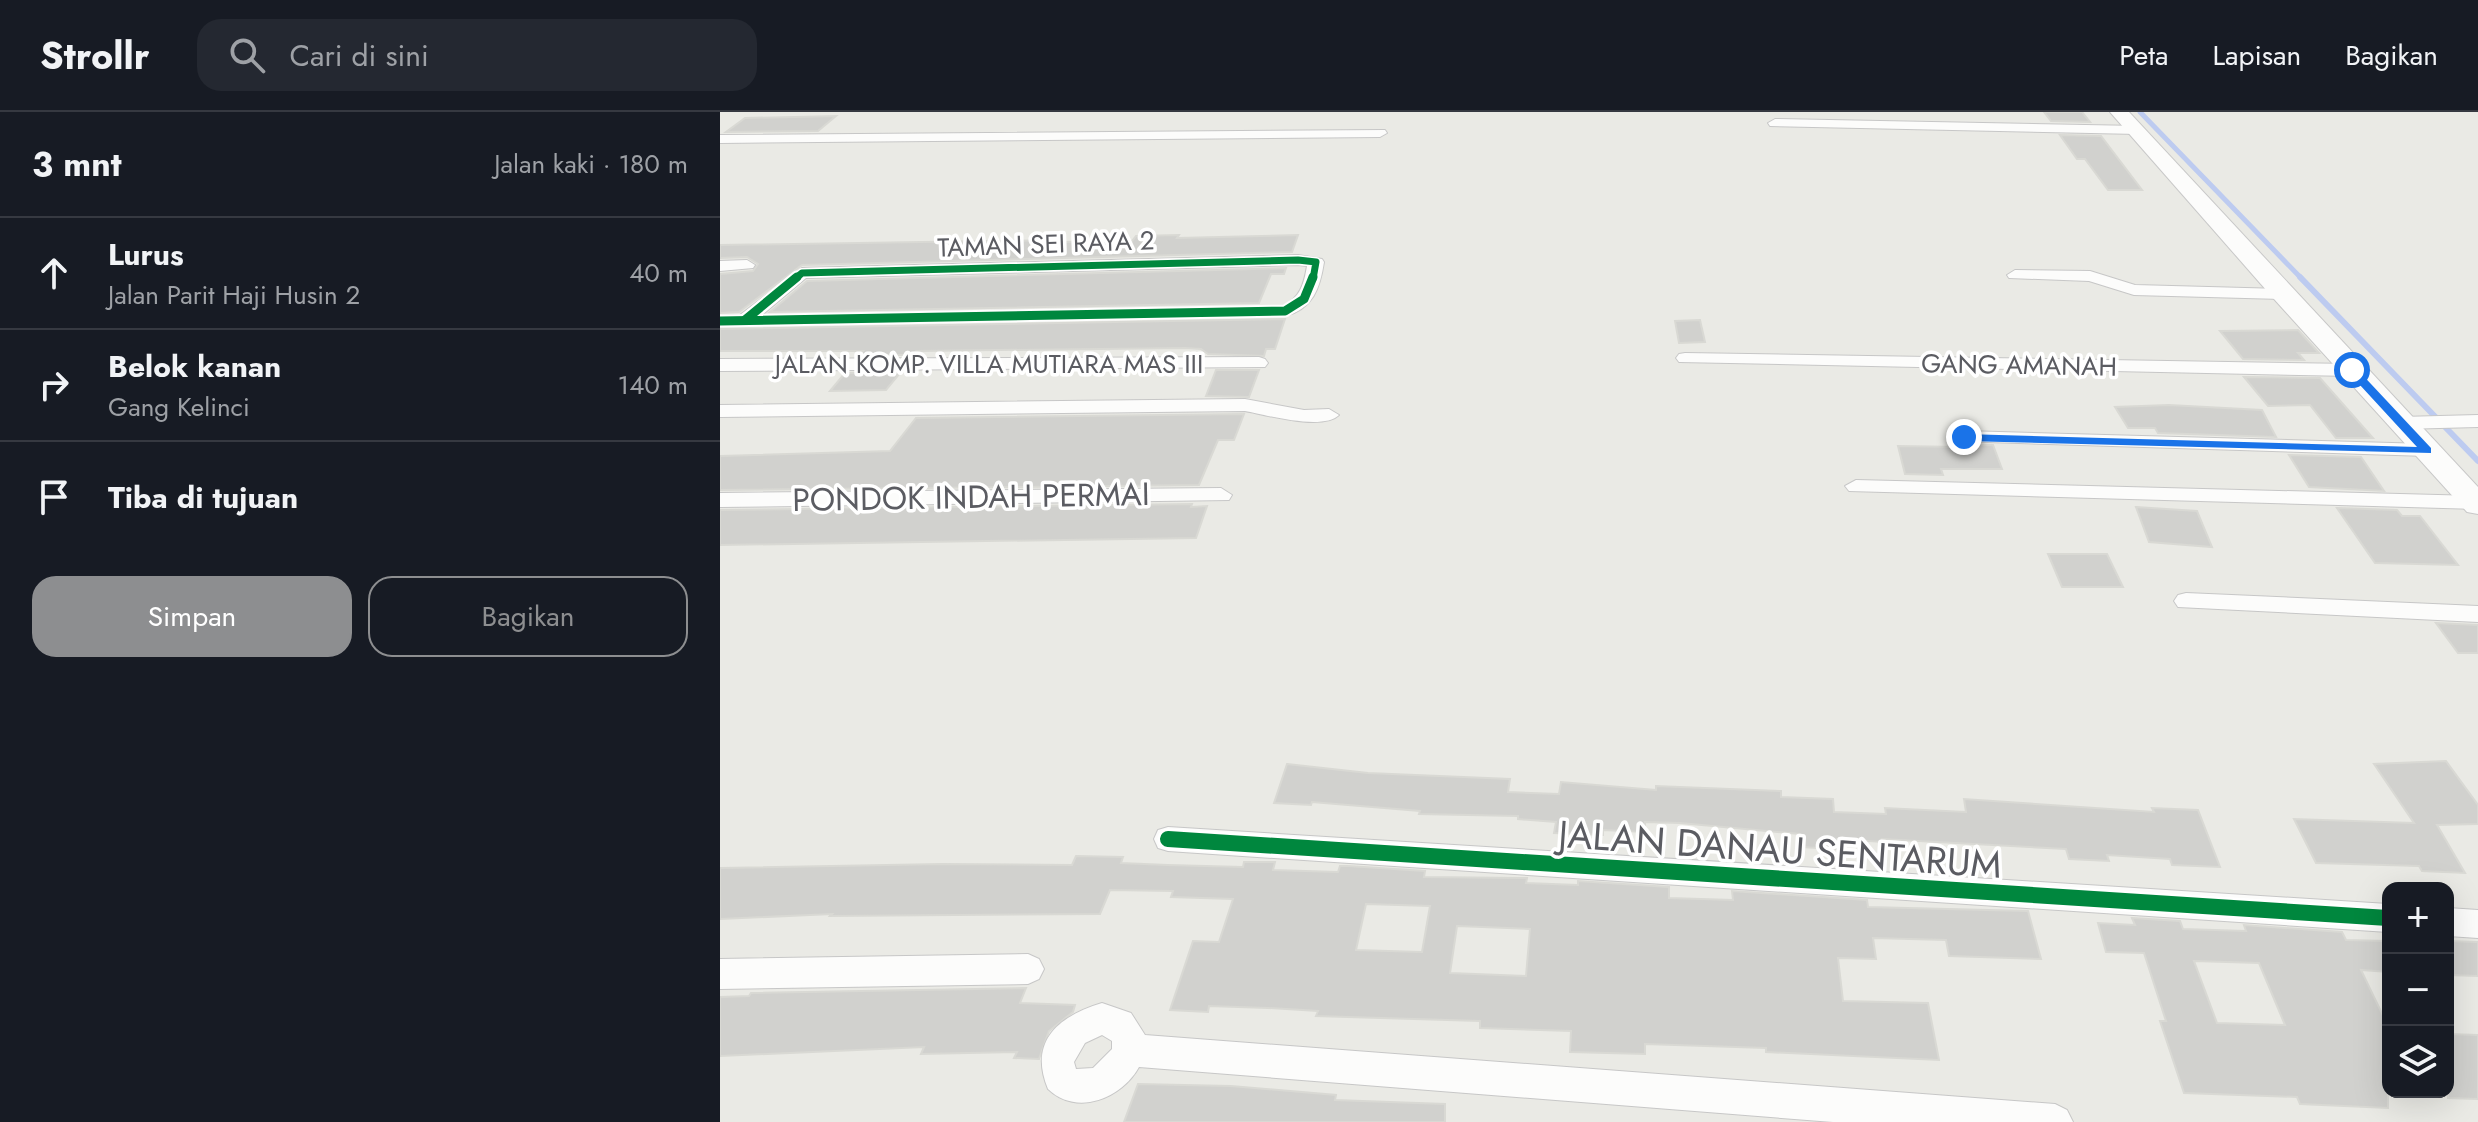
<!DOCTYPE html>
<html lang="id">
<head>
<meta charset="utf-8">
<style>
	:root { --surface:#171b24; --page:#242831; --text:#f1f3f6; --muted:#9ea1a6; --line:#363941; --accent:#8d8e90 }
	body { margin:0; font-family:Jost,sans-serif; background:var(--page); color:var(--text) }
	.controls { position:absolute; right:24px; bottom:24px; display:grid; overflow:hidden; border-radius:16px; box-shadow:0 8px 32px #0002 }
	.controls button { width:72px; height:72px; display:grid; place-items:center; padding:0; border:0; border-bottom:2px solid var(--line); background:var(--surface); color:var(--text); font:40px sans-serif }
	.stop { position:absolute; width:24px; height:24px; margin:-18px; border:6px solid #1a73e8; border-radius:50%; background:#fff }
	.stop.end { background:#1a73e8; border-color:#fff; box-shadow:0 2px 8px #0008 }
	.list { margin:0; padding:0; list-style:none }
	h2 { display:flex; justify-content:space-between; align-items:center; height:104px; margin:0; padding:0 32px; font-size:34px }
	h2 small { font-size:26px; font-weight:400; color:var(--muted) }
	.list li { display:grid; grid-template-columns:52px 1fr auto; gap:24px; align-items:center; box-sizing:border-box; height:112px; padding:0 32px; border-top:2px solid var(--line) }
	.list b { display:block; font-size:30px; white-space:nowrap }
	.list p { margin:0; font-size:26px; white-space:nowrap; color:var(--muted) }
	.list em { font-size:26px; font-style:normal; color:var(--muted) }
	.actions { display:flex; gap:16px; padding:24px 32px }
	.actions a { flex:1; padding:18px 0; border:2px solid var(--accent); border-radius:24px; text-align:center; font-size:28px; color:var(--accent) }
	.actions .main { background:var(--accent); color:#fff }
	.icon { flex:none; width:44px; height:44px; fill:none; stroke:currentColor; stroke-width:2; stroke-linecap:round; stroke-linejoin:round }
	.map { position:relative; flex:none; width:1758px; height:1010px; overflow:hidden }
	header { display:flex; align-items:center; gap:48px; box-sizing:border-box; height:112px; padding:0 40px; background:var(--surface); border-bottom:2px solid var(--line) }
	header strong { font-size:38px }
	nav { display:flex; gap:44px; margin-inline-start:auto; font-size:28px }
	.search { width:560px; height:72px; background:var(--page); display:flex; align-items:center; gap:20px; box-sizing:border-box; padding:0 28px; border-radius:24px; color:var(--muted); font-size:30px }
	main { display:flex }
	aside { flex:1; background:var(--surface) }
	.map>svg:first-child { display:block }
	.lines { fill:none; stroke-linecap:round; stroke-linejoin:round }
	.stream-far1 { stroke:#bdcbf0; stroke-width:5 }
	.stream { stroke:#bdcbf0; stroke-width:6 }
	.building { fill:#d1d1ce; stroke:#d9d9d4; stroke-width:2; fill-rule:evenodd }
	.street-casing { stroke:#c7c7c7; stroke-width:2 }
	.secondary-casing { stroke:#c8c8c8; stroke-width:2 }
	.street { fill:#fcfcfb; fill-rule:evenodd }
	.secondary { fill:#fcfcfb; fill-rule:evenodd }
	.cycleway-far2-casing { stroke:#fff; stroke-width:10 }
	.cycleway-far1-casing { stroke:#fff; stroke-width:13 }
	.cycleway-casing { stroke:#fff; stroke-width:21 }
	.cycleway-far2 { stroke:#00873e; stroke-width:7 }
	.cycleway-far1 { stroke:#00873e; stroke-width:9 }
	.cycleway { stroke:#00873e; stroke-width:16 }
	.route { fill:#1a73e8 }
	.labels { text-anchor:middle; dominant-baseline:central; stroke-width:7; stroke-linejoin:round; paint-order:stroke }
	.far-street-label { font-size:26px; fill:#5b5c62; stroke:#fff }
	.street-label { font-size:32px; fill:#5b5c62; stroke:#fff }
	.near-street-label { font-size:38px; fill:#5b5c62; stroke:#fff }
</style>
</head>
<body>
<header>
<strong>Strollr</strong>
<div class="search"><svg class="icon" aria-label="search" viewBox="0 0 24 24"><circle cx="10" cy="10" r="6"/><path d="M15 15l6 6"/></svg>Cari di sini</div>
<nav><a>Peta</a><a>Lapisan</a><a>Bagikan</a></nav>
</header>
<main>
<aside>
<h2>3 mnt<small>Jalan kaki · 180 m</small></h2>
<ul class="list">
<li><svg class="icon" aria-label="ahead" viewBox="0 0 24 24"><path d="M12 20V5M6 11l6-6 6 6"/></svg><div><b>Lurus</b><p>Jalan Parit Haji Husin 2</p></div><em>40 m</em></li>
<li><svg class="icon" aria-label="right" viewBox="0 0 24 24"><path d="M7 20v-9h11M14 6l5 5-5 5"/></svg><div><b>Belok kanan</b><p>Gang Kelinci</p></div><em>140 m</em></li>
<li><svg class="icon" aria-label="arrive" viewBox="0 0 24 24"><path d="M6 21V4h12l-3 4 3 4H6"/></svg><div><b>Tiba di tujuan</b></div></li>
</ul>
<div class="actions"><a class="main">Simpan</a><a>Bagikan</a></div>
</aside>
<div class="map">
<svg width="1758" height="1010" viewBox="0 0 1758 1010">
	<rect width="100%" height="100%" fill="#eaeae5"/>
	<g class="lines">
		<path class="stream-far1" d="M1420,0l162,167"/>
		<path class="stream" d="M1580,165l178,184"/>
	</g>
	<g class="building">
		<path d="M1324,0h38l8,10 -39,-1z"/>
		<path d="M116,4l-18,15 -92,1 19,-14z"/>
		<path d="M1340,23l41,1 41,54h-34l-23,-31h-8z"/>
		<path d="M459,123l-2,3 121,-3 -6,17 -490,13 -63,47 -19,1v-39l33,-3 5,-7 -11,-7 -27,1v-13l339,-5 -2,2 75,-1 4,-5z"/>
		<path d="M566,156l-2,6h-13l-12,29 -489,9 37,-31z"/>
		<path d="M565,207l-10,30h-9l-2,7 -56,-2 -7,-5 -16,-1 -269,3 -3,4h-54l4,-4h-143v-22z"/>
		<path d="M980,208l5,22 -26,1 -4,-22z"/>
		<path d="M1578,218l21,23h-21l6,7 -61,-1 -23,-28z"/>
		<path d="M496,258h43l-10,27 -43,-1z"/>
		<path d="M125,261h55l-14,17 -56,1z"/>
		<path d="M1524,265l76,1 53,60h-37l-26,-33 -42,1z"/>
		<path d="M1449,293l93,5 14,27 -118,-4 -3,-5h-27l-13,-21z"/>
		<path d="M524,302l-10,26h-16l-19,45 -479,5v-34l170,-5 26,-33z"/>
		<path d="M1241,332l32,1 9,24h-61l2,6 -38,-1 -7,-28 64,1z"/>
		<path d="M1569,343l72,2 23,34 -75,-4z"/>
		<path d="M472,392l-1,3 16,-1 -11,32 -476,7v-35z"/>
		<path d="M1416,395l61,4 15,36 -63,-5z"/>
		<path d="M1617,396l60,2 5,6h18l38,49 -83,-2z"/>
		<path d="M1328,442h59l16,33h-61z"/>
		<path d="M1716,511l42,2v28h-20z"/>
		<path d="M1726,649l32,44v19l-41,1 28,48 -43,-2 -3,-5 -103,-3 -22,-44 120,4 -40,-59z"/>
		<path d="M567,652l81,9 142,6 -2,13 51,2 2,-12 95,8v-4l125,5v6l52,2 1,13 52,2 -1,-6 81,4 -2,-13 190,13 -2,-4 46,2 22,57 -48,-2 -2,-6 -63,-4 2,6 -40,-2 -3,-10 -184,-10 1,3 -46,-3 1,10 -37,-2 -1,-13 -120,-11 -35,-1v10l-42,-2v5l-49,-2 2,-11 -38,-3v-3l-99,-2 1,-3 -108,-9 -1,3 -37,-2z"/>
		<path d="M356,744l47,1 -2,6 47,2 75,2 1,-5h31l-2,8 65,2 2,-6h8l77,5 -1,6 98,1h5l-1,5 52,2v-4l91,6v11l64,2 -1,-9 135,9 1,7 160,4 13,48 -92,-3 -3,-16 -73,-2 3,21 -38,-1 5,43 85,2 11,57 -173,-8v-4l-121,-4v10l-75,-2 1,-21 -91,-3v-7l-164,-5 2,-5 -50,-3 -59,-2 -1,6 -38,-2 23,-69 26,1 14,-43 -62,-2 2,-6 -63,-1 -10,24 -270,2 2,-2 -112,5v-51l222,-4 130,1zM646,792l64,2 -8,46 -66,-2zM737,814l73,3 -4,47 -76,-3z"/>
		<path d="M1412,806l48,3 3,8 63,2 -2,-6 98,7 4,8 42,1v31l-27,-2 27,56v82l-88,-4 -3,-7 -113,-4 -24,-72h6l-22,-68 -38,-1 -8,-29 37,2zM1474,849l65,2 26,62 -68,-2z"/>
		<path d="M1728,829l30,1v34l-30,-1z"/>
		<path d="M306,876l-6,15 55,2 -2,7 -24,19 -10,28 -25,-1 3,-6 -96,2 3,-7 -204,9v-59l29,-1 2,-3z"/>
		<path d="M1728,922l30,1v64l-30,-1z"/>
		<path d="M418,972l93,2 105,9 -1,5 110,4v18h-321z"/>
	</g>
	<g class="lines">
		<g class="street-casing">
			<g id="street">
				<path d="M1055,7l363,7 7,4 -7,4 -368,-8 -2,-3z"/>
				<path d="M665,18l2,3 -7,4 -660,6v-8z"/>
				<path d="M578,143l24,4 2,3c-4,26 -11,47 -39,54l-565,10v-10l20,-1 62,-47zM578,153l9,1c-3,18 -7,32 -24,40l-521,9 44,-37z"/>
				<path d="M27,148l8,5 -2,3 -33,3v-10z"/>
				<path d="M1295,158l75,1 45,14 147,4 8,5 -8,5 -148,-4 -45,-14 -80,-3 -2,-3z"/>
				<path d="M965,241l667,11 9,6 -9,6 -673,-14 -3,-4 3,-4z"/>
				<path d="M539,245l6,2 3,4 -3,4 -545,4v-12z"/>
				<path d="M525,287l59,11 25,-1 10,6c-16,16 -73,0 -94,-4l-525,6v-12z"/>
				<path d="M1758,303v12l-77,2 -10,-6 10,-6z"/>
				<path d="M1244,319l463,13 10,6 -10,6 -470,-15 -3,-4z"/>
				<path d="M1136,368l620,16 2,13 -629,-18 -4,-5z"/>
				<path d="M501,376l11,7 -3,5 -509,7v-14z"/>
				<path d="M1466,481l292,13v16l-300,-15 -4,-6 4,-6z"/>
				<path d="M448,715l1220,77v28l-1220,-81 -10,-3 -4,-9 4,-9z"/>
				<path d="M1728,796l30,2v28l-30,-2z"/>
				<path d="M308,842l11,5 5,10 -5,10 -11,5 -308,5v-30z"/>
				<path d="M382,891l29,10 14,22 910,69 12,6 6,12h-240l-694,-55c-17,31 -62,50 -91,22 -20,-48 11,-73 54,-86zM382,923l10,6v8l-19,19 -17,1 -2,-7 11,-19z"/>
			</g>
		</g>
		<g class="secondary-casing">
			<path id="secondary" d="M1390,0h19l349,375v27l-11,-2 -193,-213z"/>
		</g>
		<use href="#street" class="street"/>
		<use href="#secondary" class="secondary"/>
		<g class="cycleway-far2-casing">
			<path id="cycleway-far2" d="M75,167l7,-6 496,-13 18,2 -3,17"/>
		</g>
		<g class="cycleway-far1-casing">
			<g id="cycleway-far1">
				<path d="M25,208l52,-43"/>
				<path d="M0,209l565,-10 19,-12 9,-22"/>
			</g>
		</g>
		<g class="cycleway-casing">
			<path id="cycleway" d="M448,727l1220,79"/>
		</g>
		<use href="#cycleway-far2" class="cycleway-far2"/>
		<use href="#cycleway-far1" class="cycleway-far1"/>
		<use href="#cycleway" class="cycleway"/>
	</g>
	<path class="route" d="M1628,256h8l75,80v5l-467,-12 -5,-4 5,-3 453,13 -69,-75z"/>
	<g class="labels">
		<g class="far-street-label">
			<text transform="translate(326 132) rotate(-2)">TAMAN SEI RAYA 2</text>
			<text x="269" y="252">JALAN KOMP. VILLA MUTIARA MAS III</text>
			<text transform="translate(1299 253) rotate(1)">GANG AMANAH</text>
		</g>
		<g class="street-label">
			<text transform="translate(251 385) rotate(-1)">PONDOK INDAH PERMAI</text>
		</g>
		<g class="near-street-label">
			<text transform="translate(1060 737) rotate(4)">JALAN DANAU SENTARUM</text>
		</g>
	</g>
</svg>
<div class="controls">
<button>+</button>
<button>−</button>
<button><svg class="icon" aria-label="layers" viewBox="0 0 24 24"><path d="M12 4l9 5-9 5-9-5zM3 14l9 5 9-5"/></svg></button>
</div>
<div class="stop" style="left:1632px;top:258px"></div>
<div class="stop end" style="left:1244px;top:325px"></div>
</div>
</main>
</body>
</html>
